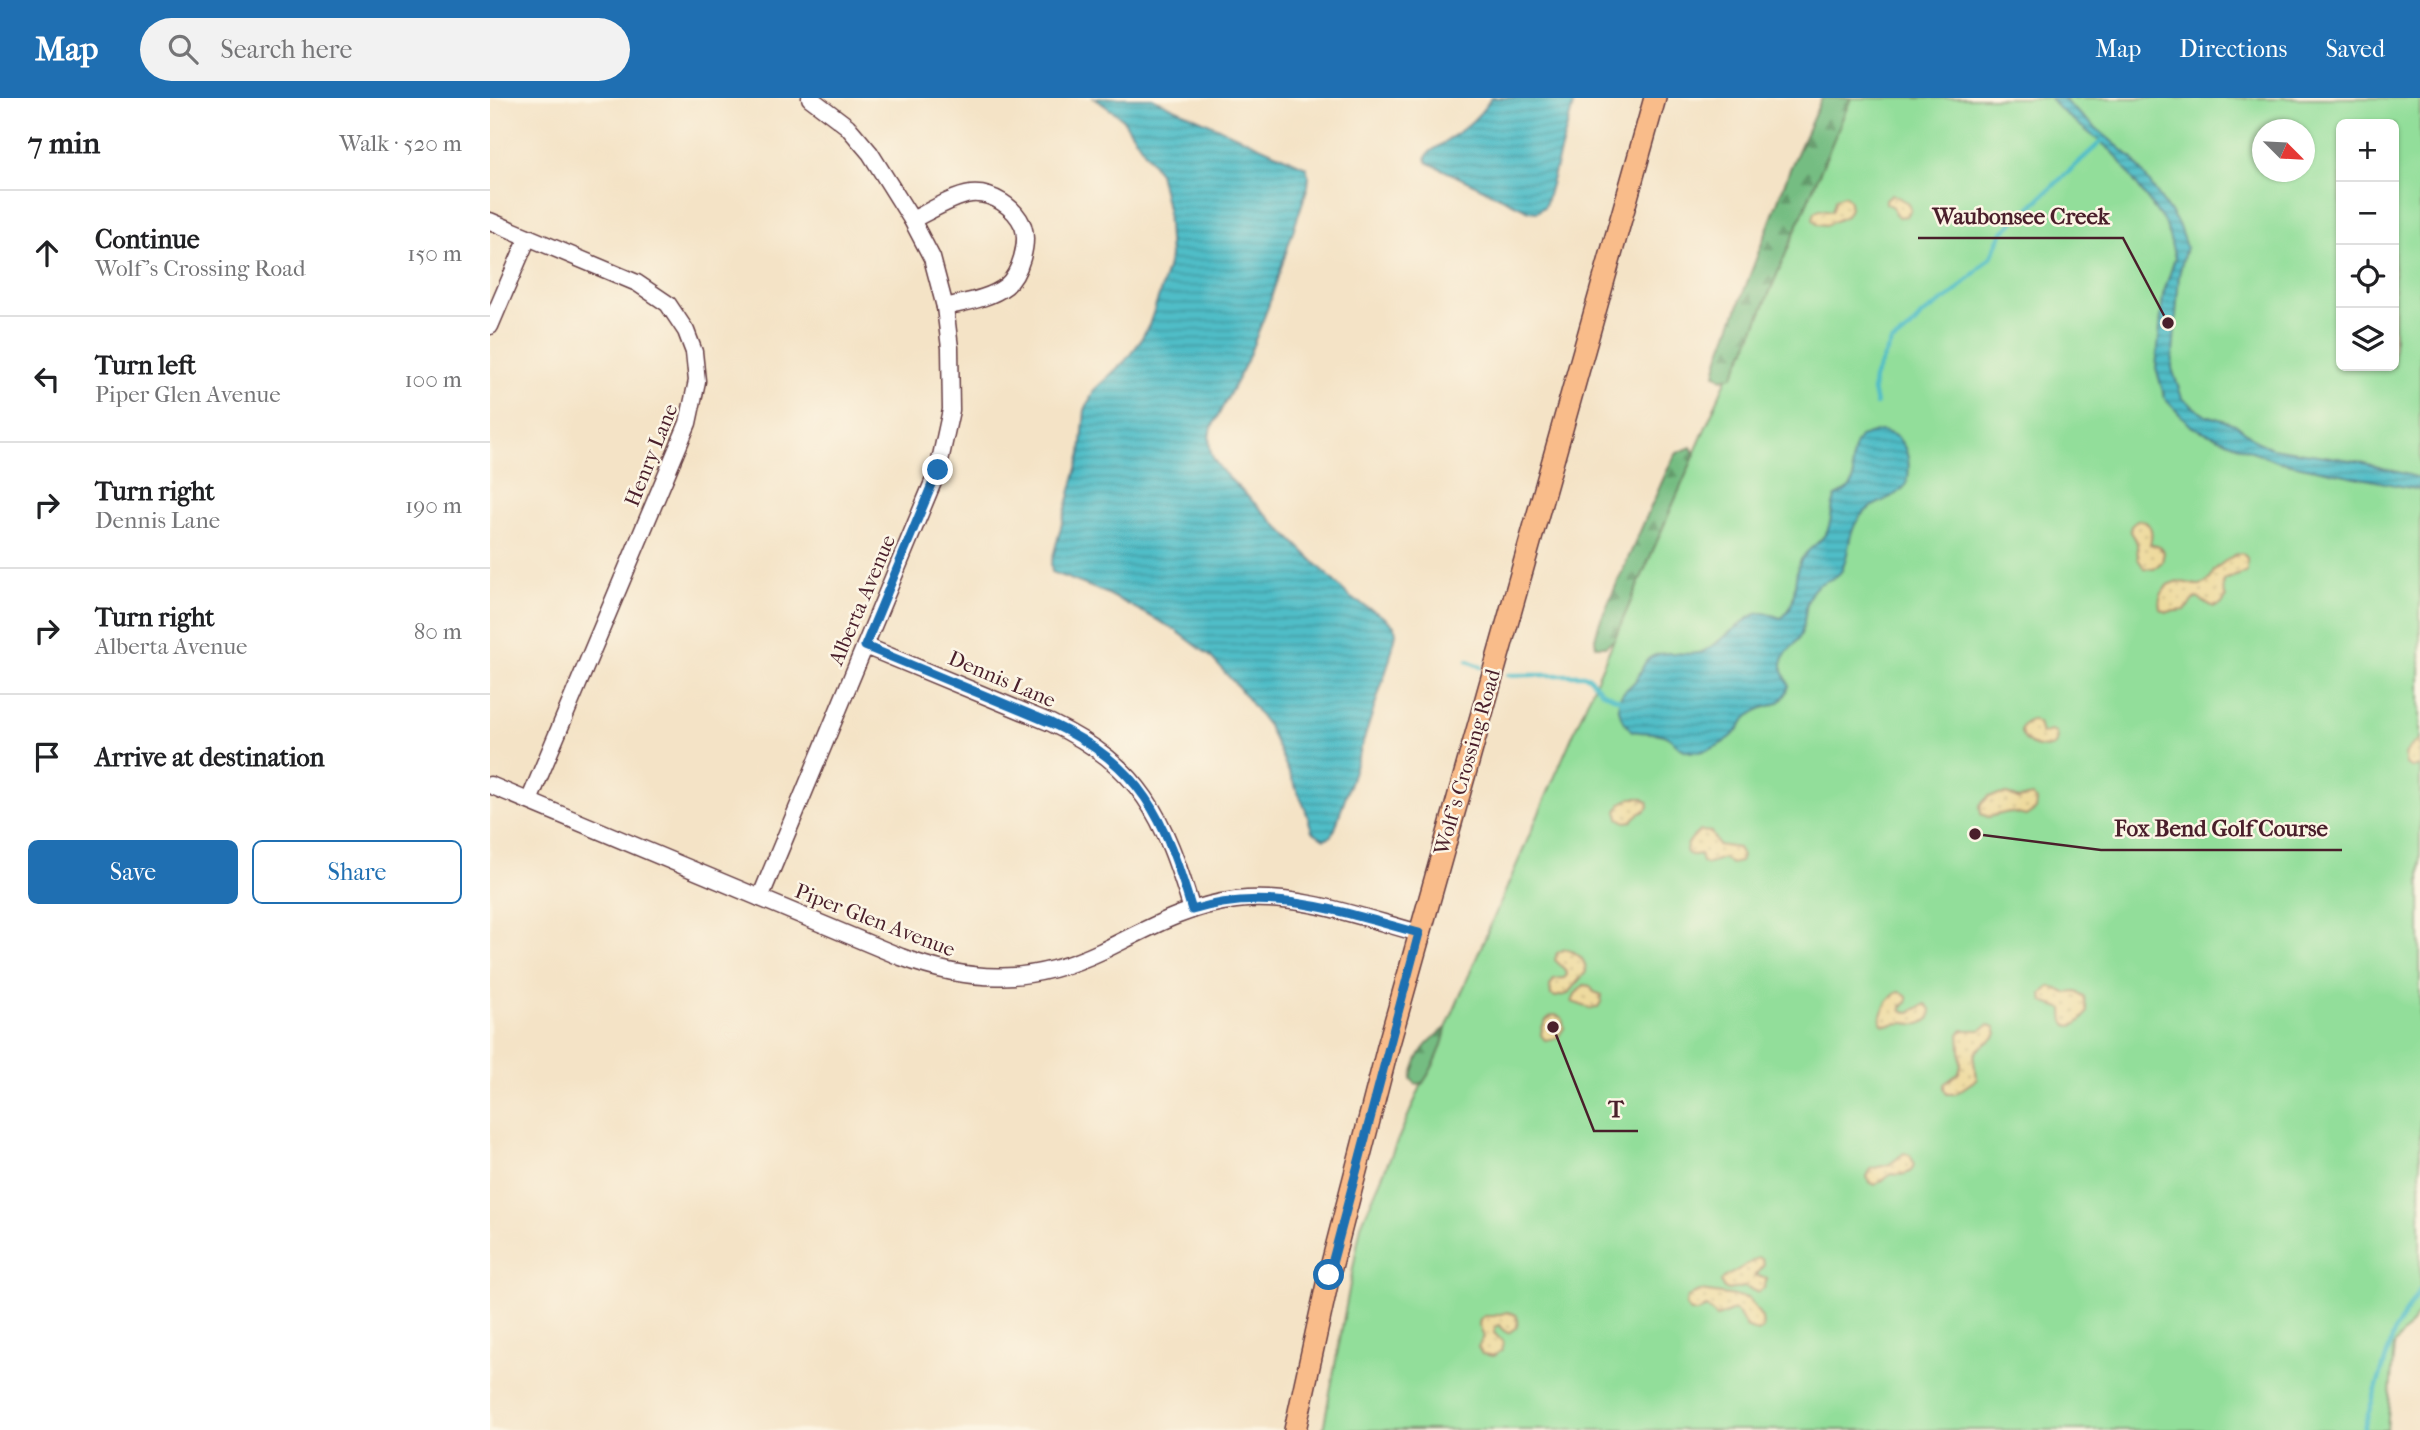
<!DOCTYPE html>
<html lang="en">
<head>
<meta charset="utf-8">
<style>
	:root { --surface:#fff; --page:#f2f2f2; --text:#202124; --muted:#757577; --line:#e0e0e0; --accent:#1f6fb2 }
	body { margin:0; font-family:"IM FELL French Canon",serif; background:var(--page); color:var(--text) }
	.controls { position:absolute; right:21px; top:21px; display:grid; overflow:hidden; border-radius:10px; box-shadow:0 2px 5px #0004 }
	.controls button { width:63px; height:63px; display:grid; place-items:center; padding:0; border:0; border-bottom:2px solid var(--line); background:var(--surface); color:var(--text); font:35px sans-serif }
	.compass { position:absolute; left:1762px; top:21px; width:63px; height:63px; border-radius:50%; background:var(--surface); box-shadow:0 2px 5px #0004; rotate:114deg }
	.stop { position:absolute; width:21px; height:21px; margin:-16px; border:5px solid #1f6fb2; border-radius:50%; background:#fff }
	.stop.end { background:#1f6fb2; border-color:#fff; box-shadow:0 2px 7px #0008 }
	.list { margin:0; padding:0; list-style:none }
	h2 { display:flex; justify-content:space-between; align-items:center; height:91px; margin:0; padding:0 28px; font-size:30px }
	h2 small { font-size:23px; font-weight:400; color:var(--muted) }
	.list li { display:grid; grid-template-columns:46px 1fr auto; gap:21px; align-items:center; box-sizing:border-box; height:126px; padding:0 28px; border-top:2px solid var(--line) }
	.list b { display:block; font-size:26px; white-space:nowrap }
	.list p { margin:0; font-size:23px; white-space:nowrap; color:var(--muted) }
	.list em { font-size:23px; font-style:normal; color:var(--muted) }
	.actions { display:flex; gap:14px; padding:21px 28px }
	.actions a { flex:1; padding:16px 0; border:2px solid var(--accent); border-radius:10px; text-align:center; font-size:24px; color:var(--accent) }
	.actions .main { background:var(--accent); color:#fff }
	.icon { flex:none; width:38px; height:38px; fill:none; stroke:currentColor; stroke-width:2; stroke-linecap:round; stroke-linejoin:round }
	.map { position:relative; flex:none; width:1930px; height:1332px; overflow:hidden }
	header { display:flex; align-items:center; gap:42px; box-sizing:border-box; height:98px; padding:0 35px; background:var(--accent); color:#fff }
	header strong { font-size:33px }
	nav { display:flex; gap:38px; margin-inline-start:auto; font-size:24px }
	.search { width:490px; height:63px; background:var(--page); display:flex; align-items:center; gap:18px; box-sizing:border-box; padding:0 24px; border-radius:38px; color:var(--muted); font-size:26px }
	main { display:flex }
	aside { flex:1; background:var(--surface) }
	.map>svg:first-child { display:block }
	.green { fill:#92de9a; stroke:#6e7e62; stroke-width:2; fill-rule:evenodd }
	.forest { fill:url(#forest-firs); stroke:#606e56; stroke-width:2 }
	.sand { fill:url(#sand-dots); stroke:#9c7c64; stroke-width:2 }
	.water { fill:url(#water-rules); stroke:#4c6e79; stroke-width:2 }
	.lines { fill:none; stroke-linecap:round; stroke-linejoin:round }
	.stream { stroke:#4fbdc7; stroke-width:4.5 }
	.minor-casing { stroke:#643c42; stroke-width:19 }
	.major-casing { stroke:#643c42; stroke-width:24 }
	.minor { stroke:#fff; stroke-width:16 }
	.major { stroke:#f9bc8a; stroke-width:21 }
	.route { stroke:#1f6fb2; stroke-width:9 }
	.labels { text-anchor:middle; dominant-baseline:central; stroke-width:5; stroke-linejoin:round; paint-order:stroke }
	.street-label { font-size:21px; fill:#4a1f2b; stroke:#fcf5e5 }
	.leader { fill:none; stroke:#4a1f2b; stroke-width:2.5 }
	.callout-dot { fill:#4a1f2b; stroke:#fcf5e5; stroke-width:2.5 }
	.callout-label { font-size:23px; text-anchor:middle; font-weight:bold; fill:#4a1f2b; stroke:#fcf5e5; stroke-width:5; stroke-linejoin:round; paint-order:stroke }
</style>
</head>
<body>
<header>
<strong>Map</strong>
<div class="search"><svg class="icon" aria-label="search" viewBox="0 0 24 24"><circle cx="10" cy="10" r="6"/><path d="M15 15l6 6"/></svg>Search here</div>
<nav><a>Map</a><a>Directions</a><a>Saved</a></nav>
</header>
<main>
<aside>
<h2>7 min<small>Walk · 520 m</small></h2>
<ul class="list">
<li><svg class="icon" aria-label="ahead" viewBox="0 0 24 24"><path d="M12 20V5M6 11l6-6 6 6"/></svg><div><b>Continue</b><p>Wolf's Crossing Road</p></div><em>150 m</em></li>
<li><svg class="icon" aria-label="left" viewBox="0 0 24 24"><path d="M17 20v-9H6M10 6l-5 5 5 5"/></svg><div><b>Turn left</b><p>Piper Glen Avenue</p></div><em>100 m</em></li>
<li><svg class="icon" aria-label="right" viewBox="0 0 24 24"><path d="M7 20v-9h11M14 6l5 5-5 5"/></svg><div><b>Turn right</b><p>Dennis Lane</p></div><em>190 m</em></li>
<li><svg class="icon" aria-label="right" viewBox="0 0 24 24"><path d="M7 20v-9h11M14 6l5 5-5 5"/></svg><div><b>Turn right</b><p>Alberta Avenue</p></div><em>80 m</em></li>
<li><svg class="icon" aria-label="arrive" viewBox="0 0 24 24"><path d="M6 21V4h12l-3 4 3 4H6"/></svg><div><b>Arrive at destination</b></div></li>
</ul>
<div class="actions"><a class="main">Save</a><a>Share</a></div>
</aside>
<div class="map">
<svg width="1930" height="1332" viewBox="0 0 1930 1332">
	<defs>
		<pattern id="forest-firs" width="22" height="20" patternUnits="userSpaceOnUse" patternTransform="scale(1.75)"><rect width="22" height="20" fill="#75bd82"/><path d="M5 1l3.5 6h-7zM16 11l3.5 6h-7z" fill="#62996b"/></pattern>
		<pattern id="sand-dots" width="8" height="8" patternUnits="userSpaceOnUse" patternTransform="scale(1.75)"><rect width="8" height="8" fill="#eeda9e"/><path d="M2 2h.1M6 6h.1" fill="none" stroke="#cebb88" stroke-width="1.8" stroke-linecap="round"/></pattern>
		<pattern id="water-rules" width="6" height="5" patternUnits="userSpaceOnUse" patternTransform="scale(1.75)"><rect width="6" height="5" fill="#4fbdc7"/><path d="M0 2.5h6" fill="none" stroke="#4499a2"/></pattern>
	</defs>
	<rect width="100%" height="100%" fill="#fcf5e5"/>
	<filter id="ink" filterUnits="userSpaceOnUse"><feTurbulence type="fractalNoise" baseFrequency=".0143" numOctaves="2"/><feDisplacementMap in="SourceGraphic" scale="14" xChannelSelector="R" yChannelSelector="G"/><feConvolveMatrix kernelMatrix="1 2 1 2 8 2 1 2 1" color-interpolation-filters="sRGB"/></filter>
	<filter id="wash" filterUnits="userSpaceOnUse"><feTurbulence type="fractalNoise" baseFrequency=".00686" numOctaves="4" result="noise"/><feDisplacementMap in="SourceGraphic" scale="28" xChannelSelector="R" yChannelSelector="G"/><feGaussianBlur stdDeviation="1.57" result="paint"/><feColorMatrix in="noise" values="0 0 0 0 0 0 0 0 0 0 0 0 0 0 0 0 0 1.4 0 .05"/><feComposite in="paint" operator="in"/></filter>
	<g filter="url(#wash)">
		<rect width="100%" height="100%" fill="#f4e3c6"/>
		<path class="green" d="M1358,0h572v1213l-26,35 -7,84h-1064l38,-205zM1851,26h53v242h-53zM1772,32h42v42h-42z"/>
		<g class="forest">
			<path d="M1332,0h29l-106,253 -12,25 -11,3 -7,-5 4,-17 71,-188z"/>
			<path d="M1201,349l4,7 -81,186 -9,6h-9l-1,-7 4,-15 70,-158 8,-13z"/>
			<path d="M956,930c-3,20 -12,38 -23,55l-7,1 -5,-5c7,-27 13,-35 35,-51z"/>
		</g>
		<g class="sand">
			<path d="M1402,96l16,9 3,6 -4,7 -8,1 -4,-3 -2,-7 -7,-4v-4z"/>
			<path d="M1354,97c9,5 7,14 2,21l-19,9 -10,-1 -4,-5 2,-7 5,-3 12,2 4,-13z"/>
			<path d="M1647,422c16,1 16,13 13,25l9,1 5,6 -2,10 -8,7 -10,-1 -6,-9 -1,-16 -7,-11 1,-6z"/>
			<path d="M1752,455l5,5v14l-23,8 -1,8 3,10 -5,7 -7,2 -17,-9 -4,2 -8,10 -18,2 -7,-3c-3,-12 6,-29 21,-27 10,1 18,7 27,-1 6,-5 2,-4 6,-10 6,-7 19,-17 28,-18z"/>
			<path d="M1542,622l6,3 3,11 9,-3 6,2 1,7 -3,6c-23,9 -48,-19 -22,-26z"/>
			<path d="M1930,642v26l-7,2 -7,-4c-4,-13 5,-18 14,-24z"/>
			<path d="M1517,696l11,5 14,-3 5,5 -1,8 -10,7 -17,-4 -21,5 -7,-3 -1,-9 9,-9z"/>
			<path d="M1141,700h10l7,4 1,4c-4,8 -11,5 -17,15l-6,1 -7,-4 -2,-7 5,-8z"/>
			<path d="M1211,733l10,1 7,13 20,3 4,8 -2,6 -9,2 -8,-6 -17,6 -4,-2 -2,-8c-23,6 -13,-16 1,-23z"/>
			<path d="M1075,851c11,3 21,10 21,23l-19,22 -11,3 -5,-2 -1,-9 4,-7 10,-1 3,-3 -1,-4 -11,-11 2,-7z"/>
			<path d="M1094,887l6,1 4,6 8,3 -1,7 -3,5 -6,2 -20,-7 3,-8z"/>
			<path d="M1560,888l16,7 10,-1 8,4 3,16c-3,7 -16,21 -23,9 -1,-4 -1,-8 -1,-12l-20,-7 -1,-8z"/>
			<path d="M1408,894l5,1 4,4v5l-6,5 1,4 8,1 16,-8 5,5 -1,9c-13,11 -16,4 -29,5 -8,0 -11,3 -19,1 -5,-10 7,-27 16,-32z"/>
			<path d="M1065,917l7,3 2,10 -7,10 -12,2 -4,-5c1,-10 4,-18 14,-20z"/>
			<path d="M1499,927l6,2 2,7c-6,9 -24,13 -23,26 0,7 3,12 3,19l-22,15h-8l-3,-4v-6l15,-11 2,-8 -2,-31 4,-4h17z"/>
			<path d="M1414,1055l6,2c10,17 -4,21 -18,19l-17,11 -5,-2 -3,-6 4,-8 19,-5z"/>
			<path d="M1268,1160l4,1 2,6 -9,10 12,4 -3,9 -7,4 -13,-5 -15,3 -6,-2 -2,-6 3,-4z"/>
			<path d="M1211,1193l48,7 13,20 1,11 -5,3 -12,-5 -7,-13 -5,-4 -17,7 -11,-10 -8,5h-7l-5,-6c-1,-9 6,-13 15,-15z"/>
			<path d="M1017,1214l9,3 2,6 -1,6 -9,6 -5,-3 -3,-5 -4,1 -2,7 9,9 -1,8 -8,6 -12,-2 -4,-7 6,-10 -5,-12 1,-6 5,-3h9z"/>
		</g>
		<g class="water">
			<path d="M604,0h58l143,64 11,5 3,10 -1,9 -40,121 -22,56 -36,68c-3,22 4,32 19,47l122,120 33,19 11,10 1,7 -7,28 -54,167 -5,8 -6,2 -12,-8 -7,-23 -37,-82 -29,-38 -29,-32 -36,-27 -33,-18 -35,-18 -54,-21 -1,-8 30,-111 4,-43 9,-20 31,-29 14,-18 10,-18 11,-32 10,-36 -3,-49 -8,-35 -38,-56z"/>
			<path d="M1001,0h84l-28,101 -2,7 -8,6 -8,-1 -102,-49 -1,-5 4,-5c23,-15 47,-30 61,-54z"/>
			<path d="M1560,0h13l7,8 63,53 45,65 8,23 -7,28 -7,93 10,30 21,16 32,10 23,18 14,6 85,13 63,17v12l-144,-29 -84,-34 -27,-28 -9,-31 7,-73 12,-37 -9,-33 -53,-73 -55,-44z"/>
			<path d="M1389,333c28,2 33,29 28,53 -12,16 -37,18 -48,34 -12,16 -9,35 -17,52 -6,11 -18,9 -26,17 -13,12 -9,32 -15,47 -4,12 -18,16 -19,31 0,8 5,13 7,21 -7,24 -20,16 -36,27 -10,6 -14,17 -22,24 -14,11 -38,23 -54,8 -5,-4 -7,-8 -13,-10 -10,-3 -22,-2 -32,-4 -10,-10 -19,-25 -9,-38 5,-6 11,-9 15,-16 5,-9 6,-17 15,-21 15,-7 33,1 49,-4 16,-7 46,-38 58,-39 7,-1 14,3 21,5 16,-10 12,-34 17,-51 4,-16 20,-21 28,-34 7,-11 4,-26 10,-37 29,-13 12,-20 17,-43 1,-6 4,-12 7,-16z"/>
		</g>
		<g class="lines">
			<g class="stream">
				<path d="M1386,306l-3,-14 1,-12 17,-35 19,-14 12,-14 30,-20 39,-38 11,-24 101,-93"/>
				<path d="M978,563l13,6"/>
				<path d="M1018,577h75l6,2 12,14 19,9"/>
				<path d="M1873,1332l32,-100 25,-41"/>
			</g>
		</g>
	</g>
	<g filter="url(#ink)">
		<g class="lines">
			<g class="minor-casing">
				<g id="minor">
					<path d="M422,122c16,-8 42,-24 59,-26 21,-2 44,13 52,32 6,17 -3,48 -17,60 -17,13 -41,16 -61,21"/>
					<path d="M0,123l147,62 31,21 18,27 8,21 3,29 -9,42 -159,378"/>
					<path d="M0,228l38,-89"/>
					<path d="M375,548l186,77c91,44 113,94 141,187"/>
					<path d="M0,687l411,172c72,27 131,27 201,-6 43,-21 86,-46 134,-51 62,-7 124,17 183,33"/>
					<path d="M270,800l178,-428 13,-60 -1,-62 -5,-41 -13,-49 -20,-38 -42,-67 -23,-27 -37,-28"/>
				</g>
			</g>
			<g class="major-casing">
				<path id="major" d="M805,1332l34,-155 59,-228 267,-949"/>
			</g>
			<use href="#minor" class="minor"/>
			<use href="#major" class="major"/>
		</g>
	</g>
	<g class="lines" filter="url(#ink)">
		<path class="route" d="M448,372l-73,176 186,77c91,43 113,94 141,187 78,-25 152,3 227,23l-90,342"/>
	</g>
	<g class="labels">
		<g class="street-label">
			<text transform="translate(161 357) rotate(-68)">Henry Lane</text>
			<text transform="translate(372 502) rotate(-67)">Alberta Avenue</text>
			<text transform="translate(512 581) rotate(23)">Dennis Lane</text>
			<text transform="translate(977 664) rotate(-74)">Wolf's Crossing Road</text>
			<text transform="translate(385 822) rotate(21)">Piper Glen Avenue</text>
		</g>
	</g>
	<path class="leader" d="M1678 225L1633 140H1428M1485 736L1611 752H1852M1063 929L1104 1033H1148"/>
	<g class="callout-dot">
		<circle cx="1678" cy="225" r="7"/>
		<circle cx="1485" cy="736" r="7"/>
		<circle cx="1063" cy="929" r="7"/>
	</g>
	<g class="callout-label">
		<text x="1531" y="126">Waubonsee Creek</text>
		<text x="1731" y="738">Fox Bend Golf Course</text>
		<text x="1126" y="1019">T</text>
	</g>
</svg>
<div class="controls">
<button>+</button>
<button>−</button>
<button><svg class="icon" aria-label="locate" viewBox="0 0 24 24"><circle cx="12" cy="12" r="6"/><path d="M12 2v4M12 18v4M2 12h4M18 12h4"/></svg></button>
<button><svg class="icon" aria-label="layers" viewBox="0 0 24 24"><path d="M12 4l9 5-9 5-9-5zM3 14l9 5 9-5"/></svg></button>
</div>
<svg class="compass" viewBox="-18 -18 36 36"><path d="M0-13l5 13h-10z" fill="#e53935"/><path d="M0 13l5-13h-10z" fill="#757577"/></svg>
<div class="stop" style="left:839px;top:1177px"></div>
<div class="stop end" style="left:448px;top:372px"></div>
</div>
</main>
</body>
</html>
